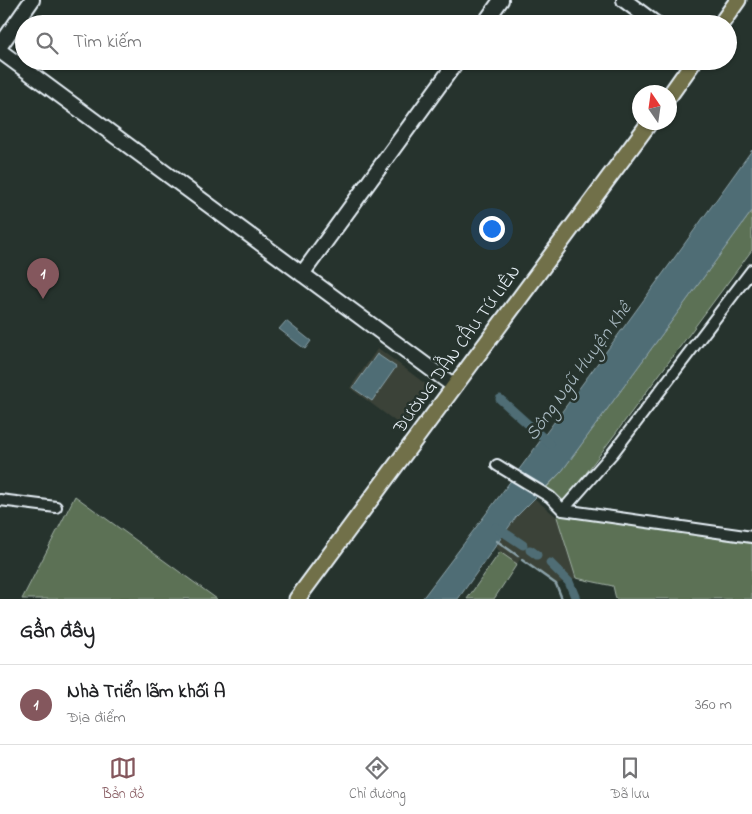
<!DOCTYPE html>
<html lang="vi">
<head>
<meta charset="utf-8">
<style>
	:root { --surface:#fff; --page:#f6f6f6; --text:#202124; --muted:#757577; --line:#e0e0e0; --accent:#84575d }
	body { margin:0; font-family:"Indie Flower",sans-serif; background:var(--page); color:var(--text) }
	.compass { position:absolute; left:632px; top:85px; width:45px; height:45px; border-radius:50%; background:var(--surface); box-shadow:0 1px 4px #0004; rotate:347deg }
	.you { position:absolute; left:491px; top:228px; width:18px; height:18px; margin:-12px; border:4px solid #fff; border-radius:50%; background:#1a73e8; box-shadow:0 0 0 8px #1a73e833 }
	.badge { display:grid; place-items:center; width:32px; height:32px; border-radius:50%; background:var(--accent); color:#fff; font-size:16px; font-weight:700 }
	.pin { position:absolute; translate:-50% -41px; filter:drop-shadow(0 1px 2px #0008) }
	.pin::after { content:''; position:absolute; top:26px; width:18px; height:15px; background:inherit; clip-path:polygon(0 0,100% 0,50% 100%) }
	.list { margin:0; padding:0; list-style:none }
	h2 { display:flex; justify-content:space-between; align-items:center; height:65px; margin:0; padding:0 20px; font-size:21px }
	h2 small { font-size:16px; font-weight:400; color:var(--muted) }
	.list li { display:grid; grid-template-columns:32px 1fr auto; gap:15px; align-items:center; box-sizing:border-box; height:80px; padding:0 20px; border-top:1px solid var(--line) }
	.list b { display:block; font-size:19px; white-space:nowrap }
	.list p { margin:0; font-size:16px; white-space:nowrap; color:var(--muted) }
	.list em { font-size:16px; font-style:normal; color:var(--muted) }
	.icon { flex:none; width:28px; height:28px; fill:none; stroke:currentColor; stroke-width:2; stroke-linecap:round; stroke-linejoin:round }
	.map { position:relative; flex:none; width:752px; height:599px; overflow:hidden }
	.search { position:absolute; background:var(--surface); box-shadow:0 1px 4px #0004; left:15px; right:15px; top:15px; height:55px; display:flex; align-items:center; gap:12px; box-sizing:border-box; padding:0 18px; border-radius:28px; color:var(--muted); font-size:19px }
	.sheet { height:145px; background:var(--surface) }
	nav { display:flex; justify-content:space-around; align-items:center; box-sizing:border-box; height:70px; border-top:1px solid var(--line); background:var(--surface); font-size:14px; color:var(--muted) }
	nav a { display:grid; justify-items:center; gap:2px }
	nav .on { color:var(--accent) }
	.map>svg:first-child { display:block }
	.built { fill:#3a4238 }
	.green { fill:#5c7155; stroke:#a2b1a6 }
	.water { fill:#4f6d75; stroke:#8ca2a9 }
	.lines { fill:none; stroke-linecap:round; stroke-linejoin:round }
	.stream { stroke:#8ca2a9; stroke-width:2.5 }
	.canal { stroke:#4f6d75; stroke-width:9 }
	.street-casing { stroke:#e8f1f8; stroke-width:14 }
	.secondary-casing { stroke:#e8f1f8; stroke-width:18 }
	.primary-casing { stroke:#e8f1f8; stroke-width:19 }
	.street { stroke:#26332d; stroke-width:10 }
	.secondary { stroke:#26332d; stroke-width:14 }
	.primary { stroke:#71704a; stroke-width:15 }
	.labels { text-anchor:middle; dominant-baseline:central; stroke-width:5; stroke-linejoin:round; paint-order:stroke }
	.street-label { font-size:18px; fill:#e8f1f8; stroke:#26332d }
	.water-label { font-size:19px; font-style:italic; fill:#abbcc4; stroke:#26332d }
</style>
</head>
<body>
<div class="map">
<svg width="752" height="599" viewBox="0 0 752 599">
	<rect width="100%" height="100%" fill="#26332d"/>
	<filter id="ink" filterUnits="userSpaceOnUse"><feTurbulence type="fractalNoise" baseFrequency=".02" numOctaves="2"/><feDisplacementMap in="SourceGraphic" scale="10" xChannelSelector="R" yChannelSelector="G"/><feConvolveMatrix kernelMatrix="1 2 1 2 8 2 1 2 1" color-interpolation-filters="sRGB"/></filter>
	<g filter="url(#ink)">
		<g class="built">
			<path d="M378,348l54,41 -29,38 -53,-39z"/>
			<path d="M535,499l22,18 19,61 -20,6 -35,-26 -4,6 -17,-12 -4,-5 20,-30z"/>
		</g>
		<g class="green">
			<path d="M752,211v39l-189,254 -17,-16 16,-17z"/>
			<path d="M75,496l142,103h-195z"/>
			<path d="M563,510l189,27v62h-136l-3,-13 -37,-8 -19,-61z"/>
			<path d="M500,552l17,12 -23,35h-27z"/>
		</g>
		<g class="water">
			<path d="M752,150v61l-190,260 -46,46 -58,82h-36c112,-148 222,-298 330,-449z"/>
			<path d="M286,321l25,20 -6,8 -26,-20z"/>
			<path d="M377,354l19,13 -24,34 -19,-13z"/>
		</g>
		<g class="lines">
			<g class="stream">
				<path d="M497,541l21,15"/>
				<path d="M522,560l34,24 6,15"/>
			</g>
			<g class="canal">
				<path d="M500,399l50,45"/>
				<path d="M496,527l27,18"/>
				<path d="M530,550l7,5"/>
				<path d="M550,563l19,19 7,17"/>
			</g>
			<g class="street-casing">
				<g id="street">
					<path d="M497,465l53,32 13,13 189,27"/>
					<path d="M0,500l56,7"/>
					<path d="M563,510l49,-56 140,-184"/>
				</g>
			</g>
			<g class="secondary-casing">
				<g id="secondary">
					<path d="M624,0l32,24"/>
					<path d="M484,24l17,-24"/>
					<path d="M0,46l32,-46"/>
					<path d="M0,51l454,335"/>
					<path d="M302,274l155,-213"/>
				</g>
			</g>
			<g class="primary-casing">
				<g id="primary">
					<path d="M721,24l17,-24"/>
					<path d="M670,95l24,-34"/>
					<path d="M297,599l353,-477"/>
				</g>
			</g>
			<use href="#street" class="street"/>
			<use href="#secondary" class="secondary"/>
			<use href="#primary" class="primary"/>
		</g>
	</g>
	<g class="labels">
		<g class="street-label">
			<text transform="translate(458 350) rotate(-54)">ĐƯỜNG DẪN CẦU TỨ LIÊN</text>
		</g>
		<g class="water-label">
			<text transform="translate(579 372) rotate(-54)">Sông Ngũ Huyện Khê</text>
		</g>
	</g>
</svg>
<svg class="compass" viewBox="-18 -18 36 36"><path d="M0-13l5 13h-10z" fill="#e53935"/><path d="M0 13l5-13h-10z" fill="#757577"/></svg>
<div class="you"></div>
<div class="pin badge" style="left:43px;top:299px">1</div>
<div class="search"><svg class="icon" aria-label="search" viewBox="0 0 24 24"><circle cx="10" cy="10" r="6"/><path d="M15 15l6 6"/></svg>Tìm kiếm</div>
</div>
<section class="sheet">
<h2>Gần đây<small></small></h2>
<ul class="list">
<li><span class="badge">1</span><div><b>Nhà Triển lãm khối A</b><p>Địa điểm</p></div><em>360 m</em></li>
</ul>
</section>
<nav>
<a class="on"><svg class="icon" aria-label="map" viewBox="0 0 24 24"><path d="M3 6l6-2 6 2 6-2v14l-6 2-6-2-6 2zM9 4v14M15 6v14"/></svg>Bản đồ</a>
<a><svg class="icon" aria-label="directions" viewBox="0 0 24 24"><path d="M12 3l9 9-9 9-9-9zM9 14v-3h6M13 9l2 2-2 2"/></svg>Chỉ đường</a>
<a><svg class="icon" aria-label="saved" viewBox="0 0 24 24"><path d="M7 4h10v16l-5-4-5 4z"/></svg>Đã lưu</a>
</nav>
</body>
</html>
